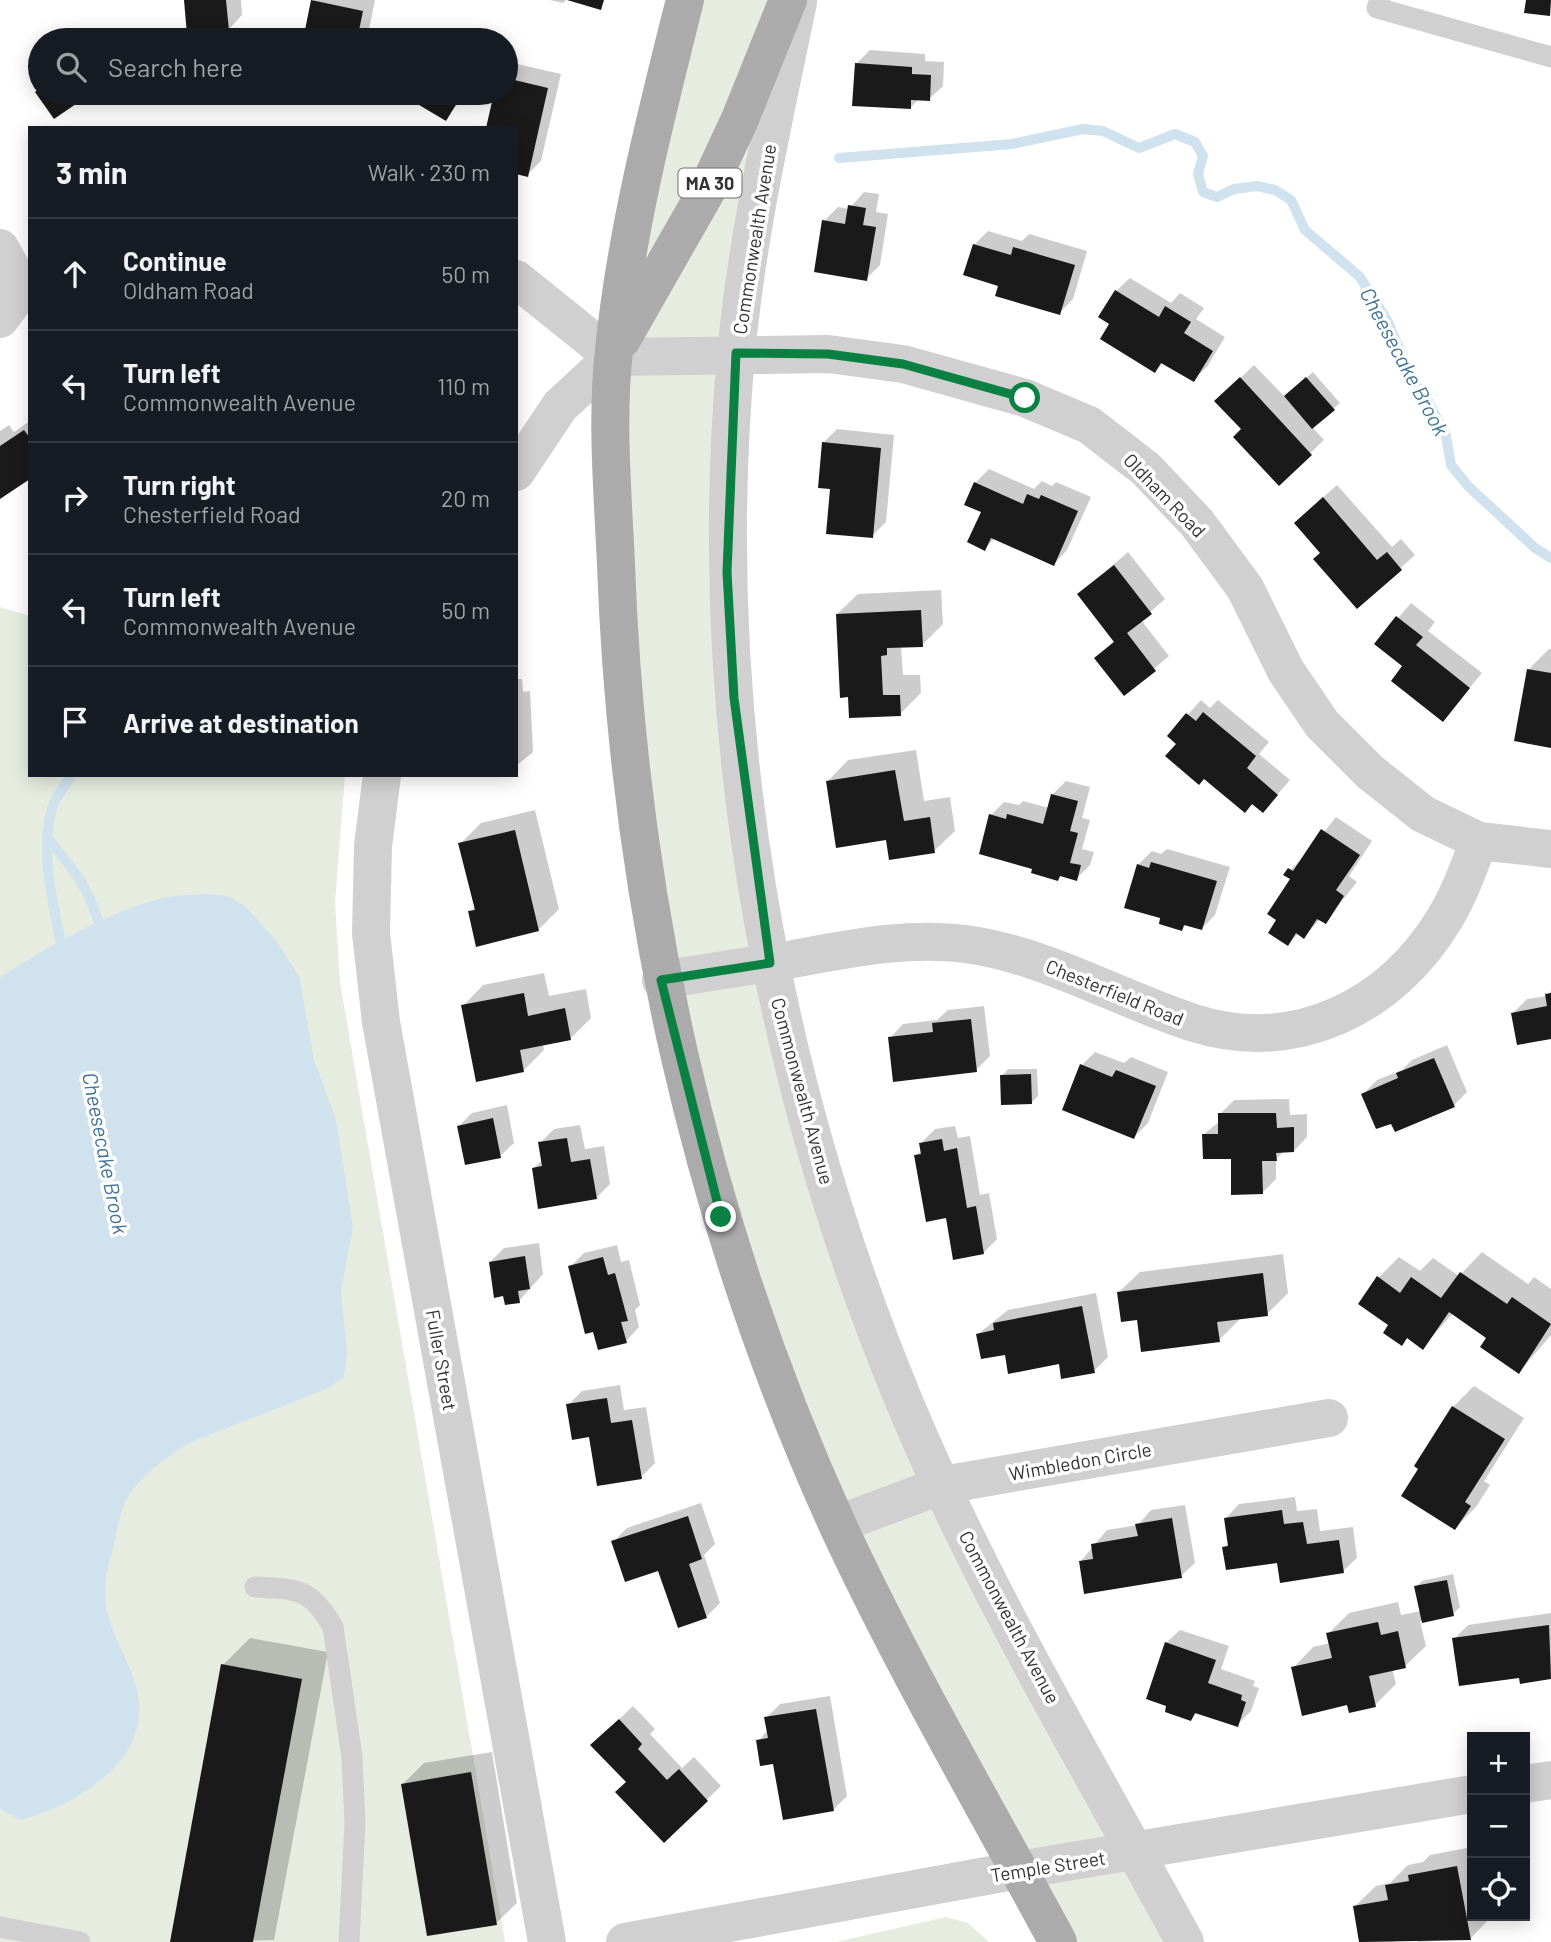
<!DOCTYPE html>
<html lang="en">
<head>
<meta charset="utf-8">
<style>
	:root { --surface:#171b24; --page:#242831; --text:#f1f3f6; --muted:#9ea1a6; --line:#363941 }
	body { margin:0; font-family:Barlow,sans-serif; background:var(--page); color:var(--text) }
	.controls { position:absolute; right:21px; bottom:21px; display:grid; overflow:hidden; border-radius:0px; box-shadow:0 4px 18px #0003 }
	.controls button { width:63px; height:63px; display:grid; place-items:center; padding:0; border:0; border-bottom:2px solid var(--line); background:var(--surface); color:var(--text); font:35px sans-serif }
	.stop { position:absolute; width:21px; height:21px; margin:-16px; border:5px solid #0b8043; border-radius:50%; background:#fff }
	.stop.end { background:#0b8043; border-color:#fff; box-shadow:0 2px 7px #0008 }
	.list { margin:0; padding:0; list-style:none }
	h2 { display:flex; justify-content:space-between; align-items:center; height:91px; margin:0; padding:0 28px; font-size:30px }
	h2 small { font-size:23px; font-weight:400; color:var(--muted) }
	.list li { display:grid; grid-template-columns:46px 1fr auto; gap:21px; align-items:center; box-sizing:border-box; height:112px; padding:0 28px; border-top:2px solid var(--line) }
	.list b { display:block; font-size:26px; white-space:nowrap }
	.list p { margin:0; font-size:23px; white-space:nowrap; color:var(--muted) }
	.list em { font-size:23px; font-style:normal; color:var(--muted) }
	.icon { flex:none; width:38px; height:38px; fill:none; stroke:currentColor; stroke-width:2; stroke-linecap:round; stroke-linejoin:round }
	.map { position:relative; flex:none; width:1551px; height:1942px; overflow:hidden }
	.search { position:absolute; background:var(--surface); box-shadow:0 4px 18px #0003; left:28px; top:28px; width:490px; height:77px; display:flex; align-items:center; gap:18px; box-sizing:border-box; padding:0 24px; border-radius:38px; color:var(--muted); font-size:26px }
	.panel { position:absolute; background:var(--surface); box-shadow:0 4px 18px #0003; left:28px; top:126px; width:490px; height:651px; border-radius:0px }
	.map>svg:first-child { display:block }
	.green { fill:#e6ecdf }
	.water { fill:#cfe2ee }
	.shadow { fill:#0003 }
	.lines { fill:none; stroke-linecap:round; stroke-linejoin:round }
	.stream { stroke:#cfe2ee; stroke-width:10 }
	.building { fill:#1a1a1a }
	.lane { stroke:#d0d0d0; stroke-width:21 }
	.street { stroke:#d0d0d0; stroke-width:38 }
	.primary { stroke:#ababab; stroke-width:38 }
	.route { stroke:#0b8043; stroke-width:9 }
	.labels { text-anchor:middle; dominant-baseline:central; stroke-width:7; stroke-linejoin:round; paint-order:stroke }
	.shield { fill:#fff; stroke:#707070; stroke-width:2 }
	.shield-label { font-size:18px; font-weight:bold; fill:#333 }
	.street-label { font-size:19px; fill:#333; stroke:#fff }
	.water-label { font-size:21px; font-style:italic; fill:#3f7597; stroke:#fff }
</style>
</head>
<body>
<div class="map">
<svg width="1551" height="1942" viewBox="0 0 1551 1942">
	<rect width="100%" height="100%" fill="#fff"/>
	<g class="green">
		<path d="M685,0h114l-63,353 13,476 115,467 321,646h-127l-166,-307 -206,-546 -74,-624z"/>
		<path d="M0,607l30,9v159h315l-10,128 5,79 165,960h-505z"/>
		<path d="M946,1917l22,6 21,19h-153z"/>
	</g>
	<path class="water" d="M207,894l21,2 17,10 30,33 24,37 15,84 22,60 17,107 -12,63 6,64 -3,23 -16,11 -141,56c-22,15 -49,33 -62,58 -6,13 -8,31 -12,46 -5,19 -10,38 -7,58 5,30 25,56 31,85 16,70 -60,113 -116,129l-21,-11v-831c36,-26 121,-72 164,-80 14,-3 29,-3 43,-4z"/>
	<g class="shadow">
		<path d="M185,0h56l1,15 -13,14z"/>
		<path d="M314,0h61l-8,40h-63z"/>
		<path d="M550,0h16l-3,3z"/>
		<path d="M100,28l9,12h-27z"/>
		<path d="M870,50l55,4v7l19,1 -1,24 -14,13h-10l-9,9 -54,-44z"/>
		<path d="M513,63l48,11 -20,87 -14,14 -11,-47h-28l8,-35h10v-22z"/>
		<path d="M403,93h64l-21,25z"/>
		<path d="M864,192l15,2 -3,18 12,2 -8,51 -14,14 -42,-58 14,-14 11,2z"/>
		<path d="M988,231l34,10 7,-7 58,17 -14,48 -14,14 -58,-28 -27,-40z"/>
		<path d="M1130,278l41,25 9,-10 24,15 -8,11 29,18 -18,30 -14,13 -29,-18 -9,9 -43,-48 4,-32z"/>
		<path d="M1254,365l31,32 28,-25 27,31 -28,24 12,13 -45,43 -36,-54 -13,-41z"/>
		<path d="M30,421v56l-30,20v-66l9,-6 5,7z"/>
		<path d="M837,429l57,6 -8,87 -14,14 -49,-93z"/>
		<path d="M989,469l45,20 8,-8 10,5 4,-4 35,15 -24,53 -13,14 -59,-26 -10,10 -2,-37 -8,-28z"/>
		<path d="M1337,485l55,62 9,-8 14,16 -58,52 -35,-54 -12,-44z"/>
		<path d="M1128,552l37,47 -24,21 28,36 -45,38 -28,-36 19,-18 -36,-46z"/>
		<path d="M941,590l2,34 -21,21 -21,1 2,29h17l1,18 -21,21 -51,-18 -12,-82 21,-20z"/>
		<path d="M1411,603l24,19 -7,9 54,42 -39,47 -38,-54 -29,-22z"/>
		<path d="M1549,649h2v97l-23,-76z"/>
		<path d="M516,679h6l1,13 7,-1 3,61 -17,14z"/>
		<path d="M1201,700l9,8 8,-8 51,42 -10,12 31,26 -27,31 -59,-34 -35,-41z"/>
		<path d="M916,750l8,51 26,-4 5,34 -21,20 -47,-13 -59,-57 20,-21z"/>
		<path d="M1066,781l24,6 -8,31 8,2 -8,29 12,3 -4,13 -14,14 -14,-4 -5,4 -23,-11 -43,-53 13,-13 15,3 4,-4 26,7 3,-13z"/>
		<path d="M535,810l24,99 -21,21 -68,-18 6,-6 -16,-62 21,-21z"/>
		<path d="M1336,817l36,24 -23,35 8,6 -32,40 -5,-3 -16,18 -5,-4 -11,11 -9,-24 13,-42 -6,-4 19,-18z"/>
		<path d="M1167,849l63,18 -15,48 -13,13 -15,-4 -5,5 -20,-12 -24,-52 14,-14 9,3z"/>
		<path d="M544,973l5,23 37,-7 5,29 -21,21 -27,5 1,6 -21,21 -60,-65 20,-21z"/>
		<path d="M1551,991v47l-38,-25 14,-14 20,-3z"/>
		<path d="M984,1006l6,50 -14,14 -86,-32 13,-14 34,-4 11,-10z"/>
		<path d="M1447,1045l20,47 -13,13 -62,16 -29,-27 14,-14 25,-10 10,-10z"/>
		<path d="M1095,1052l29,11 7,-6 37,15 -20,51 -14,14 -52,-72z"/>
		<path d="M1008,1069h29l1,27 -7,7 -29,-27z"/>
		<path d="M1289,1099l1,16 17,-1v23l-13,14h-10l-8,8v20l-13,13 -31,-35 -28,-23 16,-13v-7l14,-14z"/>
		<path d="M507,1105l7,38 -14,13 -42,-29 14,-14z"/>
		<path d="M580,1125l5,24 19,-3 6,38 -14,14 -62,-30 9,-9 -3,-16 14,-14z"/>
		<path d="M955,1126l3,12 12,-2 10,59 9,-2 8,46 -14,14 -36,-37 -31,-60 6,-6 -1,-7 14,-14z"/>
		<path d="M539,1243l4,31 -24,27 -29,-39 14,-14z"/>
		<path d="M617,1245l4,17 8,-2 11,45 -5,5 4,17 -13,14 -56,-74 14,-14z"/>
		<path d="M1482,1252l46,32 6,-7 17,12v46l-32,37 -30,-35 -36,-24 -30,34 -15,-10 -6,6 -11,-18 -13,-47 21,-21 21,14 13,-13 26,18z"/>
		<path d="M1283,1254l5,39 -21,21 -27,5 -21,21 -81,-22 -19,-26 21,-20z"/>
		<path d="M1096,1293l12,64 -14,14 -88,-18 -28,-19 30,-24z"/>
		<path d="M620,1385l4,25 22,-3 9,56 -14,14 -50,-42 -23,-30 14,-14z"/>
		<path d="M1474,1386l50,32 -40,63 6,4 -14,22 -21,21 -2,-121z"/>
		<path d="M1295,1497l2,14 20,-2 3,22 33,-4 4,31 -14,13 -119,-23 5,-5 -3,-25 13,-14z"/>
		<path d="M701,1503l14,41 -11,11 16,48 -13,13 -28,9 -20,-56 -46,-27 14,-14z"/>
		<path d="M1185,1505l10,58 -14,13 -100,-15 26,-31 31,-5 13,-15z"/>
		<path d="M1453,1574l7,33 -7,7 -33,7 6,25 -21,20 -13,3 4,15 -21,21 -26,-2 -56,-35 20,-21 17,-4 -2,-9 21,-21 49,-11 3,13 20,-4 -5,-24 6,-6z"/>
		<path d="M1551,1613v65l-30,4v-6l-67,-37 14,-14z"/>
		<path d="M1180,1630l49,16 -8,23 34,12 -2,5 6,2 -8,23 -14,14 -39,-13 -7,7 -25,-76z"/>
		<path d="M250,1638l78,14 -54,288 -103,2 52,-277z"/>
		<path d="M830,1696l17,100 -14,14 -58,-48 -17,-21 10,-11 -2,-12 14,-14z"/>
		<path d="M633,1706l22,23 -5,5 32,34 12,-11 27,29 -57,55 -36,-59 -22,-50z"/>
		<path d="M492,1752l25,151 -21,20 -93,-139 21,-21z"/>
		<path d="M1472,1847v69l18,2 -20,21 -52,3 -1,-5 -25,5h-31l-6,-36 21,-20 14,-3 18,-18 15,-3 7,-7z"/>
	</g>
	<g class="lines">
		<g class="stream">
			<path d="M839,158l173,-14 71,-15 20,2 36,17 36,-14 20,8 8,14 -5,18 5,18 14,5 17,-8 23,-3 18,4 16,10 14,30 55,47 28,45 25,59 15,20 18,35 5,29 17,21 67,62 16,10"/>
			<path d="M49,840c30,36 42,51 54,97"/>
			<path d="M63,953c-9,-45 -24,-99 -11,-145 4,-11 13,-23 19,-33"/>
		</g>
	</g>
	<g class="building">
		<path d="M184,0h42l3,31 -42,4z"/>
		<path d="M311,0l52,11 -6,29h-54z"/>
		<path d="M567,0h37l-3,10z"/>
		<path d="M1526,0h25l-1,16 -26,-3z"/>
		<path d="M855,63l57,4v7l19,1 -1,26 -19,-1v9l-59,-3z"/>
		<path d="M506,78l42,10 -20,89 -12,-3v-46h-30l8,-35h12z"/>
		<path d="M40,88v5h52l-38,26 -19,-27z"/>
		<path d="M399,93h64l-17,28z"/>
		<path d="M848,205l18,3 -3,17 13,2 -9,54 -53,-9 8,-52 23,4z"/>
		<path d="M973,244l38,11 2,-8 62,18 -15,50 -65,-19 3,-10 -35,-11z"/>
		<path d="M1115,290l44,27 6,-11 26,16 -7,11 29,18 -19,31 -33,-19 -6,10 -55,-34 9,-15 -11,-7z"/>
		<path d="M1240,377l72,78 -33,31 -46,-49 8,-8 -27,-28z"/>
		<path d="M1306,377l29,33 -23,19 -28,-33z"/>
		<path d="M24,430l6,8v41l-30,20v-53z"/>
		<path d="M822,442l59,6 -8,90 -47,-4 4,-45 -12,-1z"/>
		<path d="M974,482l49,22 4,-10 12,5 2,-4 37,16 -24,55 -63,-28 -6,13 -18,-9 14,-30 -17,-7z"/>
		<path d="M1323,497l54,63 10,-8 15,18 -45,39 -44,-50 7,-6 -26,-30z"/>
		<path d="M1114,565l38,49 -25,19 29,38 -32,25 -30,-38 20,-16 -37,-48z"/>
		<path d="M921,610l2,37 -36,1v7l-6,1 2,39h17l1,21 -52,2 -1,-21 -8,1 -4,-84z"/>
		<path d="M1396,616l27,21 -7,8 54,43 -27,34 -52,-41 11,-15 -28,-22z"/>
		<path d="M1527,669l24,4v75l-37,-7z"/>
		<path d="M1203,712l53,44 -9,12 31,27 -15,18 -11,-9 -7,9 -41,-34 -5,6 -34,-29 11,-12 -9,-8 19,-23 10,8z"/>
		<path d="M895,770l9,51 26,-4 5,36 -46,7 -3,-20 -50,8 -10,-67z"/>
		<path d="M1051,794l27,7 -8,30 8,2 -8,30 11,2 -4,16 -17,-5 -2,5 -27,-8 1,-4 -53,-15 10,-40 17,5 1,-5 36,10z"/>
		<path d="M1321,829l39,26 -24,35 8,6 -18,28 -9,-5 -13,20 -8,-6 -8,13 -20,-13 8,-13 -9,-6 23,-35 -7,-4 5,-7 5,3z"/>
		<path d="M515,830l24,101 -63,16 -8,-36 7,-1 -17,-67z"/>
		<path d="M1151,862l66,19 -15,49 -18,-5 -2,6 -23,-7 1,-6 -36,-10 13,-44 12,4z"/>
		<path d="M524,993l4,23 37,-8 6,32 -51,10 4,22 -48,10 -15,-77z"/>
		<path d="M1551,993v46l-34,6 -6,-32 36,-7 -2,-12z"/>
		<path d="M971,1019l6,53 -84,10 -5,-45 45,-5 -1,-9z"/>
		<path d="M1434,1058l21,49 -60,25 -4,-8 -15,5 -15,-35 37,-16 -2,-5z"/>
		<path d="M1080,1064l32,13 4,-7 40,16 -22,53 -72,-29z"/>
		<path d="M1031,1074l1,30 -31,1 -1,-30z"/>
		<path d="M1218,1113h58l1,15 17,-1v25l-18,1 1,8h-15l1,33 -32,1v-36h-28l-1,-25h16z"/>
		<path d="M493,1118l8,40 -36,7 -8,-39z"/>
		<path d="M567,1138l4,24 19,-3 7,40 -59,10 -6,-41 10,-2 -4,-24z"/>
		<path d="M942,1139l2,12 13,-3 10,60 9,-2 8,48 -31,6 -7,-42 -20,4 -12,-67 7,-1 -2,-11z"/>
		<path d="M525,1256l5,33 -12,2 2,12 -15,2 -2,-9 -9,2 -5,-36z"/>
		<path d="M603,1257l5,18 7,-2 13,48 -7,1 6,21 -29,7 -5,-18 -8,2 -17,-68z"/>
		<path d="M1460,1272l47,32 5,-7 39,27 -32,50 -39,-27 6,-9 -37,-26 -26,38 -16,-12 -5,8 -19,-13 5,-8 -30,-21 19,-28 23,17 11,-16 30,21z"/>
		<path d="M1263,1273l5,43 -51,6 3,20 -79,10 -4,-32 -16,2 -4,-30z"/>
		<path d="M1082,1306l13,67 -34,6 -2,-15 -51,10 -3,-19 -24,4 -5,-25 18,-4 -1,-7z"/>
		<path d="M607,1398l4,25 21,-3 10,59 -45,7 -8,-49 -17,3 -6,-36z"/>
		<path d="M1452,1406l53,33 -40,63 6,4 -16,24 -54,-34 17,-27 -4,-3z"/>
		<path d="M1282,1510l2,14 19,-2 4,22 32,-4 5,33 -64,10 -3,-20 -51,7 -4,-23 6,-1 -4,-28z"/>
		<path d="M688,1516l14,43 -13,5 18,54 -29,10 -20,-57 -33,11 -14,-41z"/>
		<path d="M1172,1518l10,60 -98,16 -5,-33 14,-2 -2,-15 47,-8 -3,-12z"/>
		<path d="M1447,1580l7,36 -32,7 -8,-37z"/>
		<path d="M1378,1622l3,13 17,-4 8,37 -37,8 7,31 -27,6 -2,-8 -45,11 -11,-49 41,-9 -6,-25z"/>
		<path d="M1549,1625l2,54 -31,5 -1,-6 -60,8 -7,-48z"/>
		<path d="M1165,1642l51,18 -8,23 34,12 -1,5 5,2 -8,25 -43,-14 -4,8 -26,-9 1,-6 -20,-7z"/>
		<path d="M221,1664l81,15 -49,263h-83z"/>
		<path d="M816,1709l18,102 -51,9 -10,-56 -13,2 -4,-26 12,-2 -4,-21z"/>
		<path d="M619,1719l23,25 -4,5 29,31 12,-11 29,32 -44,42 -49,-51 11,-10 -36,-37z"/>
		<path d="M471,1772l26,153 -70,11 -26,-152z"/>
		<path d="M1457,1866l14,74 -112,2 -6,-36 35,-6 -3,-15 24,-4 -1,-6z"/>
	</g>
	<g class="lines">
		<g class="lane">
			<path d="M1380,0l-3,8 174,49"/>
			<path d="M255,1587c42,2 56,1 78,40l19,130 3,66 -6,119"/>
			<path d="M0,1927l80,15"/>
		</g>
		<g class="street">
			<path d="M798,2c-24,117 -51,233 -62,353 -32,355 33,722 170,1051 78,186 183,360 279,536"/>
			<path d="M0,248l21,38"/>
			<path d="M516,279l97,78"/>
			<path d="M0,319l30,-41"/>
			<path d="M613,357l215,-3 75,10 122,34 64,27 57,44 51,54 48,65 41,83 36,53 48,48 53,42 56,27 72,8"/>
			<path d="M516,472l44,-66 53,-49"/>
			<path d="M382,775l-9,71 -2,87 10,89 166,920"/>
			<path d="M661,980c42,-7 84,-13 126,-20 57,-10 119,-24 178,-16 82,11 151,54 229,79 101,32 198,-16 251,-105 15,-25 24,-51 34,-77"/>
			<path d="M838,1524l105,-39 386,-67"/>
			<path d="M1525,1784l26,-4"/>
			<path d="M625,1942l394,-72 453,-76"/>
		</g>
		<g class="primary">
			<path d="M685,0c-29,116 -59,231 -71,350 -8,71 -1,145 2,215 12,332 84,658 222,961 66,142 146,279 220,416"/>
			<path d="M622,339l85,-149 33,-71 48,-119"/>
		</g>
	</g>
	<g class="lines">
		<path class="route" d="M721,1217l-60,-237 109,-17 -36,-265 -7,-126 9,-219 92,1 75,10 122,34"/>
	</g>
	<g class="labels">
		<rect class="shield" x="678.5" y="168.5" width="63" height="29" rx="5"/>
		<g class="shield-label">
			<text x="710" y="183">MA 30</text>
		</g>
		<g class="street-label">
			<text transform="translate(754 239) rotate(-81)">Commonwealth Avenue</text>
			<text transform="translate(1165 495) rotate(46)">Oldham Road</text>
			<text transform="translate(1115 992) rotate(22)">Chesterfield Road</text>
			<text transform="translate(803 1091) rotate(75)">Commonwealth Avenue</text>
			<text transform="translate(442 1360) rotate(80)">Fuller Street</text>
			<text transform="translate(1080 1461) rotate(-10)">Wimbledon Circle</text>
			<text transform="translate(1010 1617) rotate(62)">Commonwealth Avenue</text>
			<text transform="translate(1048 1866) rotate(-9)">Temple Street</text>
		</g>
		<g class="water-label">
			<text transform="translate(1405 361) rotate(62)">Cheesecake Brook</text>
			<text transform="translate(106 1153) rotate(79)">Cheesecake Brook</text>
		</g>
	</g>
</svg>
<div class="controls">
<button>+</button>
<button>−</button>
<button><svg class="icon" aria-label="locate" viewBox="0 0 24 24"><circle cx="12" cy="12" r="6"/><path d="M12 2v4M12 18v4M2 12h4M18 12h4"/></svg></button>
</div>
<div class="stop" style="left:1025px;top:398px"></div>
<div class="stop end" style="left:721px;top:1217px"></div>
<div class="search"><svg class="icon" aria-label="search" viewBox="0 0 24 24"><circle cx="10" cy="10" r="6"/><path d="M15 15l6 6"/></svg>Search here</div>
<section class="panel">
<h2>3 min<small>Walk · 230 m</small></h2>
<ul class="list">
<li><svg class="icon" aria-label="ahead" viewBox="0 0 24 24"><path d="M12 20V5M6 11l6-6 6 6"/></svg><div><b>Continue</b><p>Oldham Road</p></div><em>50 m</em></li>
<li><svg class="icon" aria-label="left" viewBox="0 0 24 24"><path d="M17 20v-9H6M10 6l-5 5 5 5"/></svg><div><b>Turn left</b><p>Commonwealth Avenue</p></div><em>110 m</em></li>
<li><svg class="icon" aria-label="right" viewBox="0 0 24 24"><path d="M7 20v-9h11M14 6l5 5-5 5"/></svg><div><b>Turn right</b><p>Chesterfield Road</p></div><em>20 m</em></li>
<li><svg class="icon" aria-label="left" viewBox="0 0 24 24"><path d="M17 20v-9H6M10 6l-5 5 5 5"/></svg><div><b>Turn left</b><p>Commonwealth Avenue</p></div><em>50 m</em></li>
<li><svg class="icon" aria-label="arrive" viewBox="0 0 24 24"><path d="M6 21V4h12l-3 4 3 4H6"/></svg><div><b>Arrive at destination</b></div></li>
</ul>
</section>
</div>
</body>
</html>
